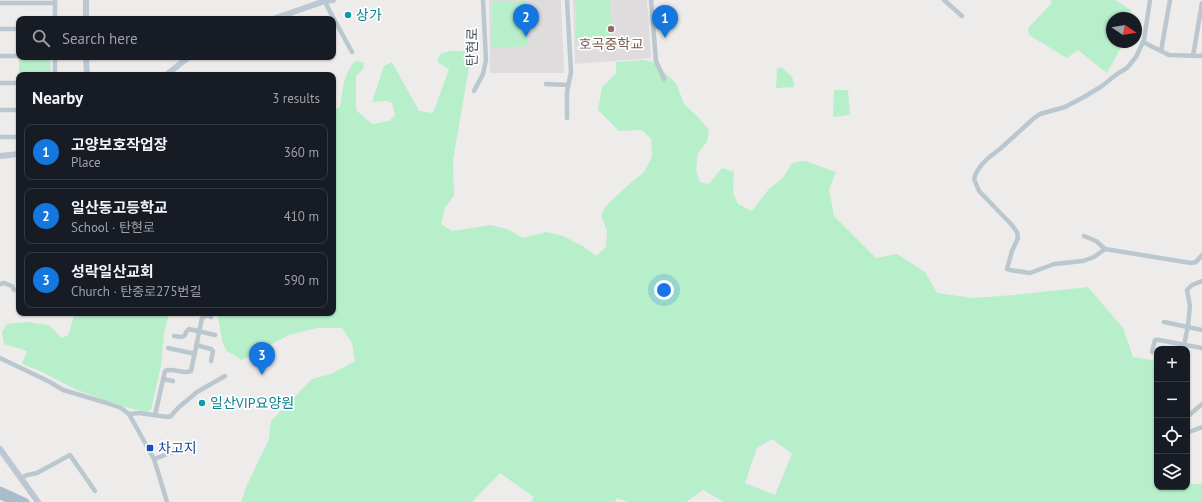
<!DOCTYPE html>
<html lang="en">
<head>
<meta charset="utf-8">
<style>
	:root { --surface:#171b24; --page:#242831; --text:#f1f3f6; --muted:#9ea1a6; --line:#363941; --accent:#1476df }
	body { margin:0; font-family:"PT Sans","Noto Sans KR",sans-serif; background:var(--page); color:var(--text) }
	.controls { position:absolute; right:12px; bottom:12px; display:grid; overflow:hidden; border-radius:8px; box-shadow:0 1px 3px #0004 }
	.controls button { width:36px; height:36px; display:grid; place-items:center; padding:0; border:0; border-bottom:1px solid var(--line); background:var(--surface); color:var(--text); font:20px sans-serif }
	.compass { position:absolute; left:1106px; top:12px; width:36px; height:36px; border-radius:50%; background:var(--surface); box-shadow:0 1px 3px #0004; rotate:102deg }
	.you { position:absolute; left:664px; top:290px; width:14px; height:14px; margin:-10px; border:3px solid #fff; border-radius:50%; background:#1a73e8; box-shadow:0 0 0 6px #1a73e833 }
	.badge { display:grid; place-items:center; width:26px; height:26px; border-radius:50%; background:var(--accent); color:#fff; font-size:13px; font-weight:700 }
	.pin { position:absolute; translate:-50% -33px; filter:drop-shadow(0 1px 2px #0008) }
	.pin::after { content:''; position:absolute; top:21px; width:14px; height:12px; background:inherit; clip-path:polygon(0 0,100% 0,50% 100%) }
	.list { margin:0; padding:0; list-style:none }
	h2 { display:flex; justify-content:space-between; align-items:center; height:52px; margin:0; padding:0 16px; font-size:17px }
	h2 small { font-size:13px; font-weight:400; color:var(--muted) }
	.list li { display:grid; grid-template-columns:26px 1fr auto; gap:12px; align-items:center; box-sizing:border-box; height:56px; margin:0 8px 8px; padding:0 8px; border:1px solid var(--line); border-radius:8px }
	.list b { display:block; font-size:15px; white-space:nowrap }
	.list p { margin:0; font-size:13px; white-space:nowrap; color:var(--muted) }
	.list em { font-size:13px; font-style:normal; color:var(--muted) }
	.icon { flex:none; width:22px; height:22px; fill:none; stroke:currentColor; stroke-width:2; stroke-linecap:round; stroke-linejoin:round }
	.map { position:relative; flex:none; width:1202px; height:502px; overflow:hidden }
	.search { position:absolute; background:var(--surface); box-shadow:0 1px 3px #0004; left:16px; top:16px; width:320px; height:44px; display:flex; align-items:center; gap:10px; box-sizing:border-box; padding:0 14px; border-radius:8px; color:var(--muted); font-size:15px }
	.panel { position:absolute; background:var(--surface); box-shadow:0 1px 3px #0004; left:16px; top:72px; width:320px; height:244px; border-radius:8px }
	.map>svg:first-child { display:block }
	.education { fill:#dfdcdd }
	.green { fill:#b7efca; fill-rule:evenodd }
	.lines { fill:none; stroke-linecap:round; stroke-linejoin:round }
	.street { stroke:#bbc7cf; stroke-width:4.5 }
	.secondary { stroke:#bbc8d4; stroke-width:6 }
	.primary { stroke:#a9bccc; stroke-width:7 }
	.culture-dot { fill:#0f9aa8; stroke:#fff; stroke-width:1.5 }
	.education-dot { fill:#8d6e63; stroke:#fff; stroke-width:1.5 }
	.transit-dot { fill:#1a4fb4; stroke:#fff; stroke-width:1.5 }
	.labels { text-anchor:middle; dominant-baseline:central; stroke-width:3.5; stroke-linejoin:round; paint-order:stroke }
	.culture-label { font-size:14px; fill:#0d838f; stroke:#fff; text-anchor:start }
	.education-label { font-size:14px; fill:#785e54; stroke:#fff }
	.street-label { font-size:14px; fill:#435059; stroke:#fff }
	.transit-label { font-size:14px; fill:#164399; stroke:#fff; text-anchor:start }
</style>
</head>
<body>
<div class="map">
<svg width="1202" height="502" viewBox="0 0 1202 502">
	<rect width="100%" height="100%" fill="#eeebeb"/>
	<g class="education">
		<path d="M489,0h72l3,73h-74z"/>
		<path d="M573,0h74l4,58 -76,6z"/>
	</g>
	<g class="green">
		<path d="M576,0h34l2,42 -24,3v-7l-12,1z"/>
		<path d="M1051,0h64l16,10 -1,8h-18v24h12l-17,31 -29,-23 -11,8 -38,-23 -1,-7 23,-24z"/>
		<path d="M492,1h35l1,45 -36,2z"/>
		<path d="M450,51h15l6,5 -18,104 1,35 -9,13 -4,16 11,7 39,-6 16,4 16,9 23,-6 17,4 20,10 13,10 10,-9 1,-16 -6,-15 5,-10 21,-20 17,-14 8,-15 -1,-18 -9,-9 -23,1 -21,-21 4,-23 14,-14v-11l28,-2 9,2 23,21 8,21 13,12 12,14 -2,12 -9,11 -2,17 4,12 9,2 13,-16 12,4 -1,21 5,11 14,7 16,-21 14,-11 10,-16 13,-2 31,11 -7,17 5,27 42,42 21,-4 28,18 12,21 36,5 41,-3 74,-8 35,41 10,29 24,4v82l-3,9 3,4v31h30v-5l4,2h11v18h-478l-21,-12 -17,12h-58l-11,-4 -2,4h-84l3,-5 -34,-24 -28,29h-231l6,-17 22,-46 2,-18 41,-42 19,-5 24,-13 -3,-18 -10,-15h-25l-28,7 -47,25 -15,-9 -4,-7 -6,-31h116v-125l1,-1 -1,-8v-69l7,-3c3,-18 3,-31 14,-45l5,-1 5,2 -1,6 -7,7v34l16,14 17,-3 6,-6 -3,-12 -5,-2 -15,1 12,-36 8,-4 27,49 14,2 16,-44 -12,-7 3,-8zM772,439l20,15 -17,41 -30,-12 12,-35z"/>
		<path d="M19,57h30l1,1 1,17h-32z"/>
		<path d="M777,68h5c7,5 13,10 12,19l-18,1z"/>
		<path d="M834,90h14l2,25 -17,2z"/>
		<path d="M75,313h94l-5,21 -3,31 -10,45 -4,2 -22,-5 -48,-17 -37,-19 -18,-7 5,-13 -23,-7 -2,-12 5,-8 20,-2 22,3 13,13 6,-3z"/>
	</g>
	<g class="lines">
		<g class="street">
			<path d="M55,0v19"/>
			<path d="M567,0l4,72 -4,20v26"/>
			<path d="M651,0l5,61 8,18"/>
			<path d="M944,0l18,16"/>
			<path d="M325,1l3,7 24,44"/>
			<path d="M0,3h55"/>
			<path d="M0,29h19"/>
			<path d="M1143,42l26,13 32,1 1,-1"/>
			<path d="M1161,51l9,-51"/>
			<path d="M0,56h19"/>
			<path d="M1193,56l9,-53"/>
			<path d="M55,57v18"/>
			<path d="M0,83h19"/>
			<path d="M546,84l22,1"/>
			<path d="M474,91l9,-17 3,-14 -3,-60"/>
			<path d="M0,110h19"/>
			<path d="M0,137h19"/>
			<path d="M1084,236l12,5 9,8 86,14 5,-1 6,-7"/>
			<path d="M1105,249l-11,8 -11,4 -29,3 -24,9 -20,-3 -3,-1 5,-18 6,-13 -1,-6 -6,-8 -32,-33 -5,-12c4,-14 15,-22 26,-30 11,-10 22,-20 33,-30l7,-5 25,-7 19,-10 18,-11 15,-12 10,-6 9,-11 8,-17 6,-40"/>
			<path d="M0,284l4,-1 8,3 2,4"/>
			<path d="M1164,322l38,8"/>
			<path d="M174,336l8,1 3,-2 1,-3 3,-3 26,6"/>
			<path d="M196,345l15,4 2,2 -2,10"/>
			<path d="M1184,345l4,-19 2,-20 -3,-16 5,-5 10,-4"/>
			<path d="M168,348l27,6"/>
			<path d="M1152,352l3,-12h4l43,8"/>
			<path d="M0,358l50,24 13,8 44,13 14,5 8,6 10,-1 29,4 3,-1 7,-8 19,-16 28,-16"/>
			<path d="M163,379l10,2"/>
			<path d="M129,414l25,45 13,43"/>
			<path d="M155,415l10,-44c8,-4 18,4 26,0l11,-53 5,-3 4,2"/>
			<path d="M1187,417l15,-13"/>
			<path d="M1187,434l2,-2 13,-5"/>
			<path d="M154,459l19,-7 10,-8 7,-1"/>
			<path d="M21,478l6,-3 10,-2 33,-18 25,36"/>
		</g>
		<g class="secondary">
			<path d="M86,0v19"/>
			<path d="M273,19l52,-18 8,-1"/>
			<path d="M86,57l1,18"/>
			<path d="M166,75l23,-18"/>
			<path d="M0,156l19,-2"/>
			<path d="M0,449l38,53"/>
		</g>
		<g class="primary">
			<path d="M0,490l26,12"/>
			<path d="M0,496l15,6"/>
		</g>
	</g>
	<g class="culture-dot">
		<circle cx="348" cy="15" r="4"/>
		<circle cx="202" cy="403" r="4"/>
	</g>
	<circle class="education-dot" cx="611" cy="29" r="4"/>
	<rect class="transit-dot" x="146" y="444" width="8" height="8" rx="2"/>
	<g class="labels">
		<g class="culture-label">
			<text x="356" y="15">상가</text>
			<text x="210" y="403">일산VIP요양원</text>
		</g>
		<g class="education-label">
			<text x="611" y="44">호곡중학교</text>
		</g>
		<g class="street-label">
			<text transform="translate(472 47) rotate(-89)">탄현로</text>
		</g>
		<g class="transit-label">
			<text x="158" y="448">차고지</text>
		</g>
	</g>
</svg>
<div class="controls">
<button>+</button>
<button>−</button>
<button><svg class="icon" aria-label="locate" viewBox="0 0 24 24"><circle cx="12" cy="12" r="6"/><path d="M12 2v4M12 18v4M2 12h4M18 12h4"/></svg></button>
<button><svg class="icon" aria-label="layers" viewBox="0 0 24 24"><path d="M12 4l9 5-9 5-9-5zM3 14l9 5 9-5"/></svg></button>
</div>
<svg class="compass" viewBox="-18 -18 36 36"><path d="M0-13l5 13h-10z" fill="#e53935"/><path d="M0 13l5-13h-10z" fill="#9ea1a6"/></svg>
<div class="you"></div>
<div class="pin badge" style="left:665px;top:38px">1</div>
<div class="pin badge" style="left:526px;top:37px">2</div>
<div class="pin badge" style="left:262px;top:375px">3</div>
<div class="search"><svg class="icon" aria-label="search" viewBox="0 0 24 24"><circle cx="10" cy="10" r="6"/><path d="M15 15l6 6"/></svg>Search here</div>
<section class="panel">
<h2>Nearby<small>3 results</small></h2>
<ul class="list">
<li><span class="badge">1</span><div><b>고양보호작업장</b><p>Place</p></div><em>360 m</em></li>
<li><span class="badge">2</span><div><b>일산동고등학교</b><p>School · 탄현로</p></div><em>410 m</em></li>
<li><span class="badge">3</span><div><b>성락일산교회</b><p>Church · 탄중로275번길</p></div><em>590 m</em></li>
</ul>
</section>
</div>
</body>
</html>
